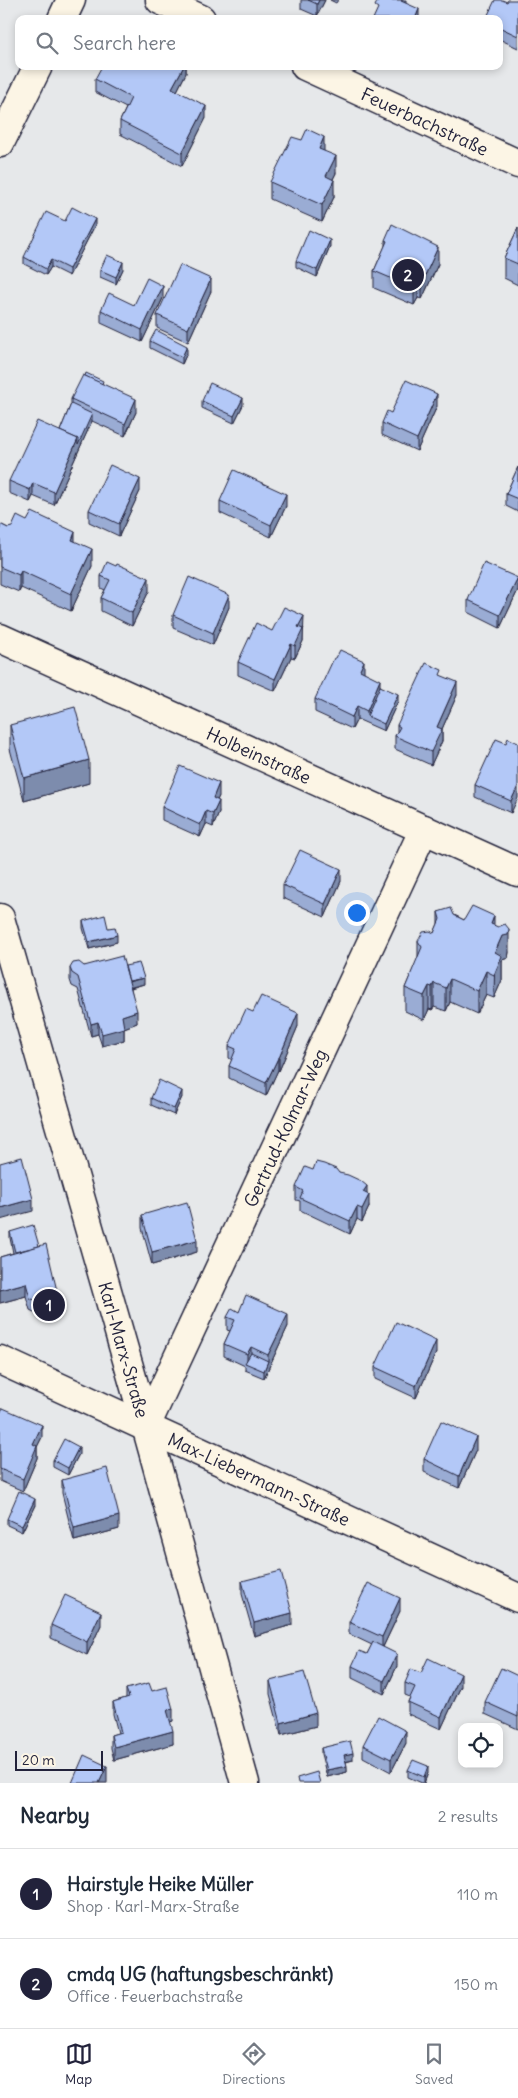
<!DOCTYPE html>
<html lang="en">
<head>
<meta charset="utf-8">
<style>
	:root { --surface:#fff; --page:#f6f6f7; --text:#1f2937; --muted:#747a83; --line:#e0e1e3; --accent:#22223b }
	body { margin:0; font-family:Delius,sans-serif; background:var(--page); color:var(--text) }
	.controls { position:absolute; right:15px; bottom:15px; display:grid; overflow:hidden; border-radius:10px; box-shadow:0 2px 8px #0003 }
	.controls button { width:45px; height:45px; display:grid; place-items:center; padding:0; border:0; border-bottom:1px solid var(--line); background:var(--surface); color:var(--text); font:25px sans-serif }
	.scale { position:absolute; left:15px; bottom:12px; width:88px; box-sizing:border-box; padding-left:5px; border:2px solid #22223b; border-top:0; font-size:14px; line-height:18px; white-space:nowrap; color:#22223b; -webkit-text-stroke:4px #fcf5e5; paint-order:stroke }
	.you { position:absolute; left:356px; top:912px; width:18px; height:18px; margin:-12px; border:4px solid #fff; border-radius:50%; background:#1a73e8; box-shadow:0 0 0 8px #1a73e833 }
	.badge { display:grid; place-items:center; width:32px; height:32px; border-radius:50%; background:var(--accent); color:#fff; font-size:16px; font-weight:700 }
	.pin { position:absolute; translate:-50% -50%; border:2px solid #fff; box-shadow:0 1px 5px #0006 }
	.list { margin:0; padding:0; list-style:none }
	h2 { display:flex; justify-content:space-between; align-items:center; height:65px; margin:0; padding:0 20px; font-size:21px }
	h2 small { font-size:16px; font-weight:400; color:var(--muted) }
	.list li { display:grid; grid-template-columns:32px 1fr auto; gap:15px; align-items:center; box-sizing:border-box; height:90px; padding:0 20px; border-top:1px solid var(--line) }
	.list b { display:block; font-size:19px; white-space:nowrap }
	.list p { margin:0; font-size:16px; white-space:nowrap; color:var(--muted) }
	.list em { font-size:16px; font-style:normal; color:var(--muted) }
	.icon { flex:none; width:28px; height:28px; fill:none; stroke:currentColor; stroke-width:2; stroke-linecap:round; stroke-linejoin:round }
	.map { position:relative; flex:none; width:518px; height:1783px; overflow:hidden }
	.search { position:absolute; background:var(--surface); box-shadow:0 2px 8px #0003; left:15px; right:15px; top:15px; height:55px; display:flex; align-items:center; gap:12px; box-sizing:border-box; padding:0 18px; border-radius:10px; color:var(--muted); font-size:19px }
	.sheet { height:245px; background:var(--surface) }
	nav { display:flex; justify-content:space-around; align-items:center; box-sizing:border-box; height:70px; border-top:1px solid var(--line); background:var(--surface); font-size:14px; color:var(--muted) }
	nav a { display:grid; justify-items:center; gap:2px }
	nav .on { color:var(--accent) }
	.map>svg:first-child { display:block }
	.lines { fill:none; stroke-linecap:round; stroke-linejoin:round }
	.street-casing { stroke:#22223b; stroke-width:31 }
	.street { stroke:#fcf5e5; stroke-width:28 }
	.wall { fill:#9aacd4; stroke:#22223b }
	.shaded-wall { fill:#7d8cad; stroke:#22223b }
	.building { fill:#b3c8f7; stroke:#22223b }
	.labels { text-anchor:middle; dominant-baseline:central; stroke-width:5; stroke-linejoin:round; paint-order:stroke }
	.street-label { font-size:18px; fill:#22223b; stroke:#fcf5e5 }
</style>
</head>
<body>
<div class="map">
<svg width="518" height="1783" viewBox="0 0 518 1783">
	<rect width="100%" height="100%" fill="#e6e8ea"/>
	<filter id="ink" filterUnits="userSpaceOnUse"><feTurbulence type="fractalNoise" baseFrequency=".02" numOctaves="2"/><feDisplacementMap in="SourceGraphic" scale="10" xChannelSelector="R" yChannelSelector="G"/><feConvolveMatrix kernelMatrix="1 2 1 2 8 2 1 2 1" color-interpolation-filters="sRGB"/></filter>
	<g filter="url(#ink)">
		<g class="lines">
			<g class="street-casing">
				<g id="street">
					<path d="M160,0l41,19"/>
					<path d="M62,19l9,-19"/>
					<path id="s1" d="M305,66l213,98"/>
					<path d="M0,143l38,-77"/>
					<path id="s2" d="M0,638l518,234"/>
					<path id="s3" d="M0,918l146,508 99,357"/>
					<path id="s4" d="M0,1360l518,238"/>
					<path id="s5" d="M146,1426l278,-597"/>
				</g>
			</g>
			<use href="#street" class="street"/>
		</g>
		<g class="wall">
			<path d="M301,0h24l-8,16 -16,-7z"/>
			<path d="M330,0h8l-2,3z"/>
			<path d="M518,0v48l-19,-9v-20l8,-17z"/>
			<path d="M186,66v7l-9,18 29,27 -24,48 -62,-32v-13l6,-13 -31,-16v-13z"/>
			<path d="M324,151l12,22 -3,6 1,18 -12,25 -52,-23v-17z"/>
			<path d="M65,221l30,4 -26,51 -18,-9 -5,8 -22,-11v-7z"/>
			<path d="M518,228v57l-14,-7v-20z"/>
			<path d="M385,240l53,24 -16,35 -4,-1 -4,7 -40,-17v-17l11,-25z"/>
			<path d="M330,246l-13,31 -21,-10v-6z"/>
			<path d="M123,269l-7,15 -16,-7v-7z"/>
			<path d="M211,291l-23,51 -31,-14v-13z"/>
			<path d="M163,298l-21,44 -41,-19v-13l33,-5z"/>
			<path d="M150,341l37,12 -5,11 -32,-16z"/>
			<path d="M103,384l33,28 -11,24 -33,-15 -38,84 -21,-9 -3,6 -21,-9v-12l51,-50 11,-27v-5z"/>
			<path d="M202,401l41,4 -9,18 -32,-15z"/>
			<path d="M437,406l-20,45 -35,-16v-12l9,-10z"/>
			<path d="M518,467v45l-12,-6v-12z"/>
			<path d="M140,491l-21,45 -30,-14v-12z"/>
			<path d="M220,501l66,5 -15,31 -51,-24z"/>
			<path d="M0,524l8,4 67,13 17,25 -21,45 -50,-23 -2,4 -19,-8z"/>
			<path d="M101,576l48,15 -17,35 -31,-15v-13l4,-8 -4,-2z"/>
			<path d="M518,590l-18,38 -32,-16v-12z"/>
			<path d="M229,607l-16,38 -40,-17v-13z"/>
			<path d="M304,628l-1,2v11l-8,17 -4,-1 -16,34 -37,-16v-13l34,-31z"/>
			<path d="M364,672l34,29 -14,30 -27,-12 -5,10 -37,-17v-13z"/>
			<path d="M442,676l15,19 -15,34v12l-11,24 -36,-16v-13l2,-4v-7z"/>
			<path d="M10,725l79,58 -65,18 -14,-52z"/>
			<path d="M506,743h12l-7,70 -36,-16v-12z"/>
			<path d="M219,796l-2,4 2,13 -6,14 -7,-3 -6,13 -38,-17v-13z"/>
			<path d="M341,881l-16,36 -42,-19v-13z"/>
			<path d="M438,912l16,3 10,5 30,5 15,27 -1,6 -6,2v20l-8,18 -8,-3 -9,19 -27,-12 -4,9 -12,-4 -2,3 -3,-1 -5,11 -19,-9v-23l13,-30v-17l16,-8 4,-9z"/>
			<path d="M83,921l34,21 -28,7 -6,-21z"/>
			<path d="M84,966h41l19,18 -13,4 6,35 -13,5v12l-22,6 -4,-12 -7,2 -13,-47 -6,-3 -2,-6v-12z"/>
			<path d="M253,1012l45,14 -19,45 -1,-1 -12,26 -37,-18v-12l3,-6 -3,-2v-12z"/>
			<path d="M182,1097l-8,18 -23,-10v-7z"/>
			<path d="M313,1170l26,3 28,21 2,13 -7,15 -5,-3 -7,15 -50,-24v-9l-4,-1v-13z"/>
			<path d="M142,1215l55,37 -45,13 -10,-37z"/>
			<path d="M10,1232l29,14 18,57 -10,16 -17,-9 -4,-14 -26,7v-46l13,-4 -3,-15z"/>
			<path d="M239,1312l49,14 -24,52 -19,-8v-4l-21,-10v-12l6,-13 -3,-1v-13z"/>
			<path d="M436,1353l-20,45 -41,-19v-12z"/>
			<path d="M0,1413l42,24 -5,10v11l-14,33 -23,-10z"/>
			<path d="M476,1450l-17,38 -35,-16v-13z"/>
			<path d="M79,1454l-11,21 -15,-8v-7z"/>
			<path d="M62,1480l57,49 -45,12 -12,-48z"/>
			<path d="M35,1505l-13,27 -15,-7v-6z"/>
			<path d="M242,1581l50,44 -38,11 -12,-42z"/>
			<path d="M400,1611l-17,36 14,19 -13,28 -32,-16v-12l15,-12 5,-9 -23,-11v-12z"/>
			<path d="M51,1625h50l-14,30 -36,-17z"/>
			<path d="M421,1673l40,13 -20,43 -33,-15v-12l2,-5 -5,-2v-12z"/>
			<path d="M518,1676v53l-33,-15v-12z"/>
			<path d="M270,1681l46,45 -35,9 -11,-41z"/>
			<path d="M126,1689l26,2 21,30 -3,1 3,22 -59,16 -3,-12v-13l7,-2 -5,-19v-12l13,-4z"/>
			<path d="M406,1743l-15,29 -28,-15v-12z"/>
			<path d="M321,1748l32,12 -7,2 1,10 -20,5 -6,-23z"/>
			<path d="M408,1770l20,3 -4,10h-2l-14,-6z"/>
		</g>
		<g class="shaded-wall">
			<path d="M319,0h6l-8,16v-12z"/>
			<path d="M402,0h4v3l-5,11z"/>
			<path d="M419,9v10h-4z"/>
			<path d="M184,66h2v7l-14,28v-13z"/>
			<path d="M206,106v12l-24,48v-13z"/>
			<path d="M324,137v17l-5,-5z"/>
			<path d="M336,156v17l-10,20v-17z"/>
			<path d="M334,180v17l-12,25v-17z"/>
			<path d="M95,219v6l-26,51v-7z"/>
			<path d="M330,240v6l-13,31v-7z"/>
			<path d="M438,247v17l-16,35v-17z"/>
			<path d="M51,260v7l-5,8v-6z"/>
			<path d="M123,262v7l-7,15v-7z"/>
			<path d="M211,279v12l-23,51v-13z"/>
			<path d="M418,281v17l-4,7v-17z"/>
			<path d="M163,286v12l-21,44v-12z"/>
			<path d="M187,346v7l-5,11v-7z"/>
			<path d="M437,394v12l-20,45v-12z"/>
			<path d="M243,398v7l-9,18v-7z"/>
			<path d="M136,399v13l-11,24v-12z"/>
			<path d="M92,414v7l-38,84v-13l24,-53z"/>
			<path d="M140,479v12l-21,45v-12z"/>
			<path d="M33,483v13l-3,6v-12z"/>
			<path d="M286,494v12l-15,31v-12z"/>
			<path d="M75,532v17l-3,-9z"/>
			<path d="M92,549v17l-21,45v-17z"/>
			<path d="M21,571v17l-2,4v-17z"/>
			<path d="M149,578v13l-17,35v-13z"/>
			<path d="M518,578v12l-18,38v-13z"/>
			<path d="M229,595v12l-16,38v-12z"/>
			<path d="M304,616l-1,25 -8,17v-12l3,-19z"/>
			<path d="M291,644v13l-16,34v-12z"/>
			<path d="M364,661v13l-4,-4z"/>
			<path d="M380,680v13l-13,23v-5z"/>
			<path d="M457,682v13l-15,34v12l-11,24v-13l6,-25z"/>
			<path d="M398,694v7l-14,30v-7z"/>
			<path d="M357,706v13l-5,10v-12z"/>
			<path d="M89,760v23l-65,18v-23z"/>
			<path d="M219,783v13l-6,14v-12z"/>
			<path d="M518,786v12l-7,15v-12z"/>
			<path d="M219,801v12l-6,14v-13z"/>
			<path d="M206,811v13l-6,13v-12z"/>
			<path d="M341,869v12l-16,36v-13z"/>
			<path d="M494,916v23l-3,-15z"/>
			<path d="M509,929v23l-1,6 -6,2v20l-8,18 1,-46 7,-16z"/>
			<path d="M117,935v7l-28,7v-7z"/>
			<path d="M486,971v24l-9,19v-23z"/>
			<path d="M144,978v6l-16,4v-6z"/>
			<path d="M450,979v23l-4,9v-23z"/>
			<path d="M434,983v24l-2,3v-23z"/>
			<path d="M429,986v23l-5,11v-24z"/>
			<path d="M137,1011v12l-13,5v12l-22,6v-12l20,-18z"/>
			<path d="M298,1013v13l-19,45v-13z"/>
			<path d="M98,1022v12l-7,2v-12z"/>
			<path d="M278,1058v12l-12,26v-13z"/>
			<path d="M182,1091v6l-8,18v-6z"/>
			<path d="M367,1186v12l-4,-6z"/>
			<path d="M369,1195v12l-7,15v-13z"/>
			<path d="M33,1199v12l-33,9v-12z"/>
			<path d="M357,1207v12l-7,15v-13z"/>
			<path d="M197,1240v12l-45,13v-13z"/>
			<path d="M26,1283v13l-26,7v-13z"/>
			<path d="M57,1291v12l-10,16v-13z"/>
			<path d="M288,1314v12l-24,52v-7l4,-10v-6z"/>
			<path d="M436,1341v12l-20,45v-12z"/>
			<path d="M251,1347v13l-4,4v-10z"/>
			<path d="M42,1425v12l-5,10v11l-14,33v-12l10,-35z"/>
			<path d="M476,1437v13l-17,38v-12z"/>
			<path d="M79,1447v7l-11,21v-7z"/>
			<path d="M35,1499v6l-13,27v-6z"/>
			<path d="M119,1516v13l-45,12v-13z"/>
			<path d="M400,1598v13l-18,38v-12z"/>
			<path d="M101,1612v13l-14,30v-13z"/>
			<path d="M292,1613v12l-38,11v-13z"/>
			<path d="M397,1654v12l-13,28v-13z"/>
			<path d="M461,1674v12l-20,43v-12z"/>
			<path d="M173,1709v12l-6,2v-13z"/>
			<path d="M316,1713v13l-35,9v-12z"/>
			<path d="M173,1731v13l-59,16v-13z"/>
			<path d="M406,1731v12l-15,29v-13z"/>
			<path d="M353,1753v7l-9,2v-7z"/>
			<path d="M107,1766v17h-8z"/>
			<path d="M347,1766v6l-20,5v-7z"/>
			<path d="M428,1766v7l-4,10v-6z"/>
		</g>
		<g class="building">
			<path d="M308,0h11l-2,4z"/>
			<path d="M378,0h24l-1,1 18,8 -4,10h-42l5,-11 -3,-2z"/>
			<path d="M495,0h7l5,2 1,-2h10v36l-19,-9v-8h-13z"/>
			<path d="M102,66h82l-12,22 34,18 -24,47 -62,-32 11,-23 -36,-19z"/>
			<path d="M307,129l17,8 -5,12 17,7 -10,20 8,4 -12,25 -52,-23 22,-45 10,3z"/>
			<path d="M72,207l23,12 -26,50 -18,-9 -5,9 -22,-12 22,-45 19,9z"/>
			<path d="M392,224l46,23 -16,35 -4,-1 -4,7 -40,-17 13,-30 -2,-1z"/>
			<path d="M518,228v36l-14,-6z"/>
			<path d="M309,230l21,10 -13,30 -21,-9z"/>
			<path d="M107,255l16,7 -7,15 -16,-7z"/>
			<path d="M180,265l31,14 -23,50 -31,-14z"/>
			<path d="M147,278l16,8 -21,44 -41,-20 8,-17 25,12z"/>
			<path d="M156,330l31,16 -5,11 -32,-16z"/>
			<path d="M86,373l17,8 -1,3 -17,-8z"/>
			<path d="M83,375l53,24 -11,25 -54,-25z"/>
			<path d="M406,380l31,14 -20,45 -35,-16 5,-12 4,2z"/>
			<path d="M210,383l33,15 -9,18 -32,-15z"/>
			<path d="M71,404l21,10 -14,31v-6l-18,-8z"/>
			<path d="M37,421l41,18 -24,53 -21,-9 -3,7 -21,-9z"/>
			<path d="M110,465l30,14 -21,45 -30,-14z"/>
			<path d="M518,467v32l-12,-5z"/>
			<path d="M234,470l52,24 -15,31 -51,-24z"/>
			<path d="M32,512l43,20 -3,8 20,9 -21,45 -50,-23 -2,4 -19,-8v-43l8,4 4,-1 5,-11 10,5z"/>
			<path d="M107,562l9,4 1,-2 32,14 -17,35 -31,-15 9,-18 -9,-4z"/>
			<path d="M484,563l34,15 -18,37 -32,-15z"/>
			<path d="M189,577l40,18 -16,38 -40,-18z"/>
			<path d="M284,607l20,9 -6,11 5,2 -8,17 -4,-2 -16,35 -37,-17 18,-39 16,8z"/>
			<path d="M340,650l24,11 -4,9 20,10 -13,31 -10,-5 -5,11 -37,-18 19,-41h2z"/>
			<path d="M426,663l16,7 -2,5 17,7 -20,45 5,2 -11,23 -36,-16 5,-9 -3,-2z"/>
			<path d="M380,686l18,8 -14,30 -17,-8z"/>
			<path d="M75,707l14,53 -65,18 -14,-53z"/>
			<path d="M508,738l10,5v43l-7,15 -36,-16 21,-46 10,4z"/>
			<path d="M180,766l39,17 -6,15 6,3 -6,13 -7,-3 -6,14 -38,-18z"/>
			<path d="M300,850l41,19 -16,35 -42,-19z"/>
			<path d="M472,906l22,10 -3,8 7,3 7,-3 4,5 -1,6 -6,1 -7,16 7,4 -8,19 -8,-4 -9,20 -27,-12 -4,9 -12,-5 -2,4 -3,-1 -5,10 -19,-8 17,-41 -4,-6 5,-9 7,-1 4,2 6,-14 -2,-7 13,-4 3,7 10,5z"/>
			<path d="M105,915l3,13 7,-1 2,8 -28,7 -6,-21z"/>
			<path d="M122,956l15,55 -15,5 2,12 -22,6 -4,-12 -7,2 -13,-47 -6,-4 -2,-5 3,-5 6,-1 5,4z"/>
			<path d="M139,963l5,15 -15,3 -4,-15z"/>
			<path d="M261,996l37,17 -19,45h-1l-12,25 -37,-17 7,-17 -7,-3 17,-37 7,3z"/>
			<path d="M159,1080l23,11 -8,18 -23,-11z"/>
			<path d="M22,1157l11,42 -33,9v-45z"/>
			<path d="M316,1162l8,2 12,5 3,4 9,2 13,6 6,5 -4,6 6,3 -7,14 -5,-2 -7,14 -50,-23 3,-7 -7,-4 9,-20 8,3z"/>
			<path d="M187,1202l10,38 -45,12 -10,-37z"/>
			<path d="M33,1225l6,21 -24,6 -5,-20z"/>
			<path d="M46,1244l11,47 -10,15 -17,-8 -4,-15 -26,7v-33z"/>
			<path d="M246,1295l42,19 -20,41 -17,-8 -4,7 -23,-10 11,-24 -8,-3 5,-9 7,4z"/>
			<path d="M396,1322l40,19 -20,45 -41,-19z"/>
			<path d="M251,1353l17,8 -4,10 -19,-8z"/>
			<path d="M3,1408l39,17 -9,19 4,2 -14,33 -23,-10v-56z"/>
			<path d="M441,1421l35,16 -17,39 -35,-17z"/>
			<path d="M64,1439l15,8 -11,21 -15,-8z"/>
			<path d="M107,1468l12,48 -45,12 -12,-48z"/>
			<path d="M19,1491l16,8 -13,27 -15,-7z"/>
			<path d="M281,1571l11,42 -38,10 -12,-42z"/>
			<path d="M368,1583l32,15 -18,39 -33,-15z"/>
			<path d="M65,1595l36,17 -14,30 -36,-17z"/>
			<path d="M373,1642l24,12 -13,27 -32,-15 7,-15 8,3z"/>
			<path d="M428,1658l33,16 -20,43 -33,-15 7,-15 -10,-4 6,-14 10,4z"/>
			<path d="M501,1668l17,8v41l-33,-15z"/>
			<path d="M304,1672l12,41 -35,10 -11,-42z"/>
			<path d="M149,1683l3,8 15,-4 6,22 -6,1 6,21 -59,16 -3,-12 10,-3 -8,-30 16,-5 -3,-8z"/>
			<path d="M378,1716l28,15 -15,28 -28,-14z"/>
			<path d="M350,1741l3,12 -9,2 3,11 -20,4 -6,-22z"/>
			<path d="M84,1755l23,11 -8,17h-27z"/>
			<path d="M413,1760l15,6 -4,11 -16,-7z"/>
			<path d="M317,1772l3,11h-22l-1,-5z"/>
		</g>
	</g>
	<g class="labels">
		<g class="street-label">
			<text stroke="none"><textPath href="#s1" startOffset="132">Feuerbachstraße</textPath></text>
			<text stroke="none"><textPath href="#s2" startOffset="284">Holbeinstraße</textPath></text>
			<text stroke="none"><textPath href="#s5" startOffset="329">Gertrud-Kolmar-Weg</textPath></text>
			<text stroke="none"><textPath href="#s3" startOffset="449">Karl-Marx-Straße</textPath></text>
			<text stroke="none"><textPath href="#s4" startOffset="285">Max-Liebermann-Straße</textPath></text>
		</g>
	</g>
</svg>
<div class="controls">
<button><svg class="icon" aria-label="locate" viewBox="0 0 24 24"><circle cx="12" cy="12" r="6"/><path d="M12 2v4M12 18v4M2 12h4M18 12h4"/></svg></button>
</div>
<div class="scale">20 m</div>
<div class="you"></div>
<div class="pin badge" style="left:49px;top:1305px">1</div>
<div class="pin badge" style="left:408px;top:275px">2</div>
<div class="search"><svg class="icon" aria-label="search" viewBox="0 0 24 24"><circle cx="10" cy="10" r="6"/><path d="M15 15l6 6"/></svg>Search here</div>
</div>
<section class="sheet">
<h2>Nearby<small>2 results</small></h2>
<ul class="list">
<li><span class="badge">1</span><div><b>Hairstyle Heike Müller</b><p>Shop · Karl-Marx-Straße</p></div><em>110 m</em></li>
<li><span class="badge">2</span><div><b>cmdq UG (haftungsbeschränkt)</b><p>Office · Feuerbachstraße</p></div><em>150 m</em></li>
</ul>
</section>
<nav>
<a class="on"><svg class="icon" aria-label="map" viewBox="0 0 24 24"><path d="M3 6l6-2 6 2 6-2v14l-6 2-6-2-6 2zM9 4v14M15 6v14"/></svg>Map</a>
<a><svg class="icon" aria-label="directions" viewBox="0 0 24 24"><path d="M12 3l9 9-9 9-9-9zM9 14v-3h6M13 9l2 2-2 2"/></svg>Directions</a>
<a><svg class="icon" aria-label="saved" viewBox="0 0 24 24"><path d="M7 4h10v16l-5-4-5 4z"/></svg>Saved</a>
</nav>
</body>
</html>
